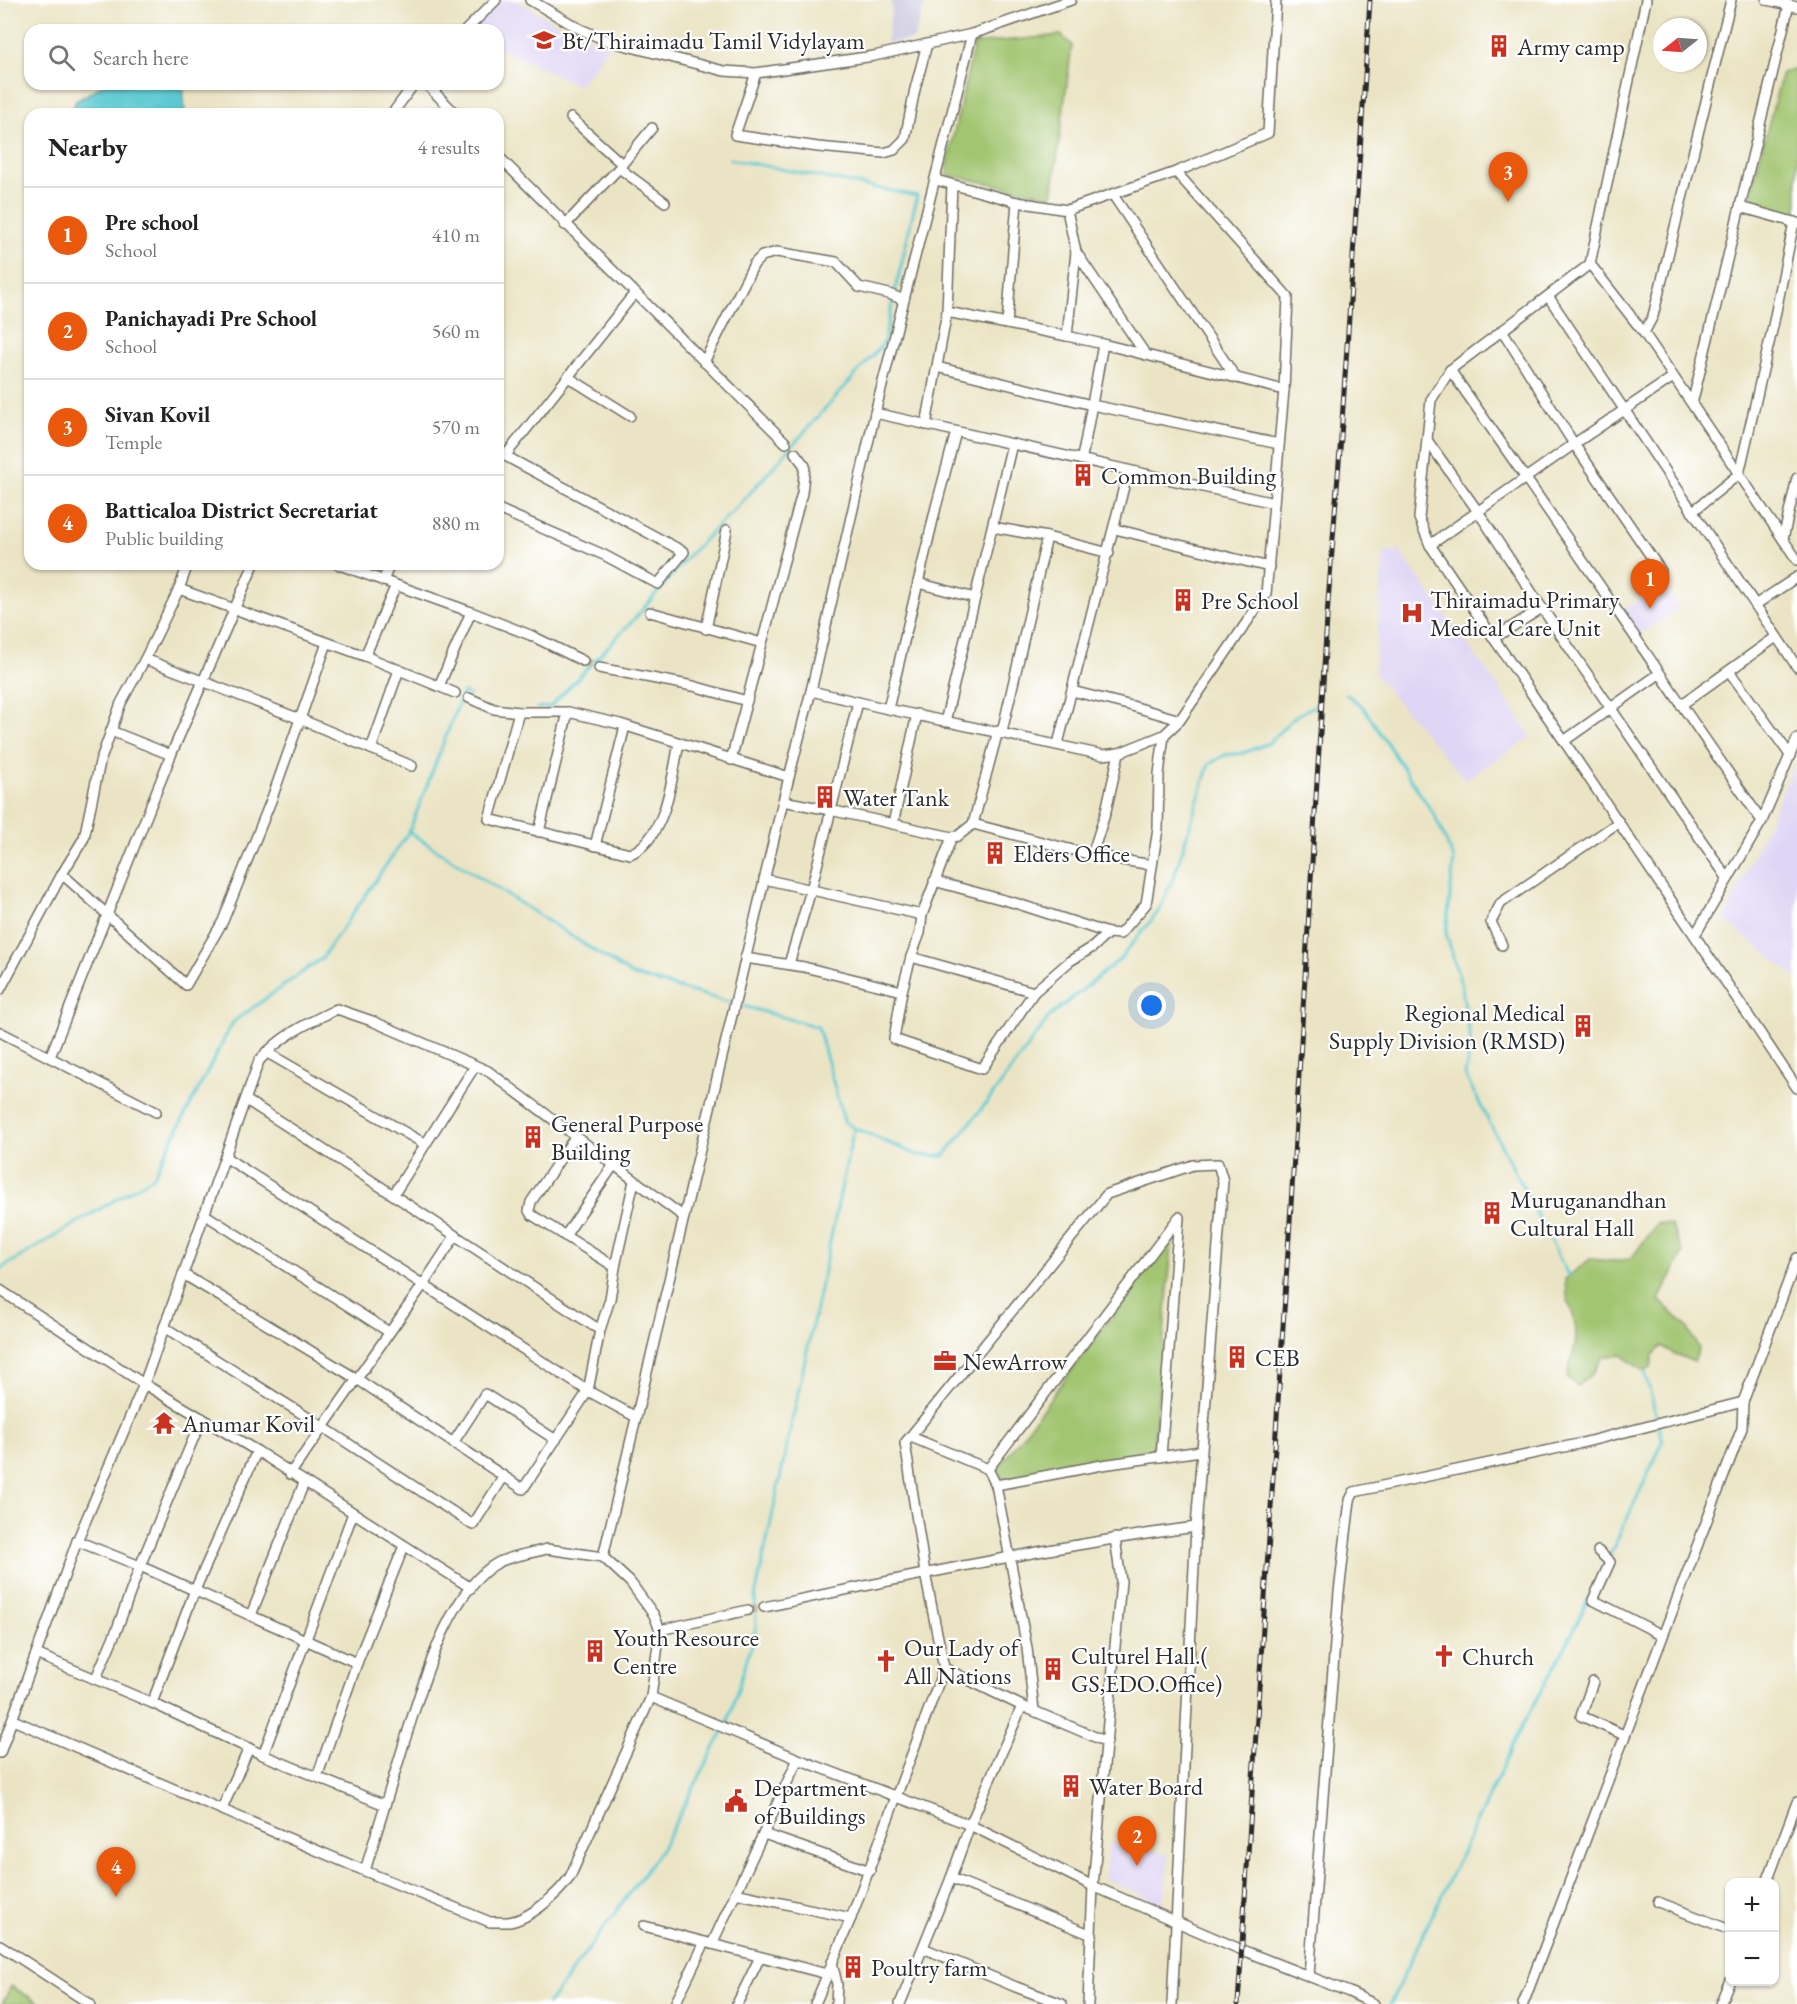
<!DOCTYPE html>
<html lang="en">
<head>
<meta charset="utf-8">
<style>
	:root { --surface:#fff; --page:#f6f6f6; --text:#222; --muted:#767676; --line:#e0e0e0; --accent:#ea580c }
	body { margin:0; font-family:"EB Garamond",serif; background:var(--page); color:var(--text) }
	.controls { position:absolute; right:18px; bottom:18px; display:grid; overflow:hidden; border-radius:12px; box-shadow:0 2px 4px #0004 }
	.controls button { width:54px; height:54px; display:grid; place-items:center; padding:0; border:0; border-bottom:2px solid var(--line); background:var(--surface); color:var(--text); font:30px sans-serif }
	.compass { position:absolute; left:1653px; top:18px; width:54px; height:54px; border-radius:50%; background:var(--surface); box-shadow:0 2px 4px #0004; rotate:253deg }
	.you { position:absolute; left:1152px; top:1006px; width:21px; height:21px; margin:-15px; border:4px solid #fff; border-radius:50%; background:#1a73e8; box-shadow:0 0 0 9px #1a73e833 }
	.badge { display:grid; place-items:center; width:39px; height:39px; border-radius:50%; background:var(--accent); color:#fff; font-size:20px; font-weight:700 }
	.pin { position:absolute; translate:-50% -50px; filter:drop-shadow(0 2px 3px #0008) }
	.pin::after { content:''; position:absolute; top:32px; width:21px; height:18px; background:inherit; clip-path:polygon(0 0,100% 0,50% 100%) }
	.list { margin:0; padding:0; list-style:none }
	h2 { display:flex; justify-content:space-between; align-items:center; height:78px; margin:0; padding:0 24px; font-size:26px }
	h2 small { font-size:20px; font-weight:400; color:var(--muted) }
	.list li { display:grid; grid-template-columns:39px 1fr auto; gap:18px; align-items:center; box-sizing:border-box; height:96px; padding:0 24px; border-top:2px solid var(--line) }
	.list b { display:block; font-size:22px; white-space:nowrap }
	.list p { margin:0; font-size:20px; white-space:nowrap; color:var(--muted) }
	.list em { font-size:20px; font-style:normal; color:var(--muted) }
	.icon { flex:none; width:33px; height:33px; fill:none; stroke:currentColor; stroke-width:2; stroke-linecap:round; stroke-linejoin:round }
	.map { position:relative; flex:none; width:1797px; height:2004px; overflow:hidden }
	.search { position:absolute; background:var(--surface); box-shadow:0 2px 4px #0004; left:24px; top:24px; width:480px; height:66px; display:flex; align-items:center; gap:15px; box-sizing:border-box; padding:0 21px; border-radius:18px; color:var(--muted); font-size:22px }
	.panel { position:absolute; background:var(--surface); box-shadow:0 2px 4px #0004; left:24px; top:108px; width:480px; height:462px; border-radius:18px }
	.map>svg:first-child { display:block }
	.built { fill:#dfd5f5 }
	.industrial { fill:#c3c1db }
	.green { fill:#a1c56f; stroke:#66784d; stroke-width:1.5 }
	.water { fill:#5cc9d2; stroke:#447a7e; stroke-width:1.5 }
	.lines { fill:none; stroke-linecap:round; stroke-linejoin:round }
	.stream { stroke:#5cc9d2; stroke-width:3 }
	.minor-tunnel { stroke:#c5bfa5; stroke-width:9; stroke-dasharray:9 4.5; stroke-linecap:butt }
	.minor-casing { stroke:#6e6c61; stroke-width:12 }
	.minor { stroke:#fff; stroke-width:9 }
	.rail-casing { stroke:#2b2b2b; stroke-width:5 }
	.rail { stroke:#fff; stroke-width:3; stroke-dasharray:9; stroke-linecap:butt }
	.labels { text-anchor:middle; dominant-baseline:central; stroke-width:4.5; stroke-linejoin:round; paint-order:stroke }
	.poi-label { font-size:24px; fill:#2b2b2b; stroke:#fff; text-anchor:start }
</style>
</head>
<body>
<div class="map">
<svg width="1797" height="2004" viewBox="0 0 1797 2004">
	<rect width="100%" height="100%" fill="#fff"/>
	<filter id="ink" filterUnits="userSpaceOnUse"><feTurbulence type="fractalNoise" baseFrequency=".0167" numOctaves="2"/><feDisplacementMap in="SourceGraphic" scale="12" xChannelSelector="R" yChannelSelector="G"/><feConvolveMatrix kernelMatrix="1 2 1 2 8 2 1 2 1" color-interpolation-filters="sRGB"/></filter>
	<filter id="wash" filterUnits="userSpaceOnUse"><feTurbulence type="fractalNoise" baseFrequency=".008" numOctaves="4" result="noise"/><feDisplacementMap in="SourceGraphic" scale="24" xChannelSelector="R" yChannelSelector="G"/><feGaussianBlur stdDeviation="1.35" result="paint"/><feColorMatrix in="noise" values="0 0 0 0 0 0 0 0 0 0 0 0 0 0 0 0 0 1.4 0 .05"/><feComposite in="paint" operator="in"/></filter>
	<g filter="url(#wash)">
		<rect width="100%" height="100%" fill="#ebe4c4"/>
		<g class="built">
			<path d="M503,0h12l59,33 34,13 -19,28 -12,11 -79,-37v-18h-26l9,-10z"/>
			<path d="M1399,551l101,138 31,48 -66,43 -91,-106 10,-121z"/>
			<path d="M1662,584l17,24 -41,27 -16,-24z"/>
			<path d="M1797,760v218l-73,-58z"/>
			<path d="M1109,1843l60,11 -6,50 -59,-25z"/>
		</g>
		<path class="industrial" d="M891,0h35l-12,39 -28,5 6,-35z"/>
		<g class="green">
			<path d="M1061,35l11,10 -20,151 -105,-21v-11l27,-120z"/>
			<path d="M1797,68v146l-44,-11 -2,-11 31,-119z"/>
			<path d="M1657,1223l14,2 12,28 -24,47 28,27 12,22 -5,13 -21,-9 -11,-7 -9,9 -2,12 -6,5 -24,-17 -18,2 -10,16 -15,13 -11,-7c3,-21 12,-33 8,-55 -3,-18 -10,-24 -10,-45l25,-20 22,2 19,-2z"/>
			<path d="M1173,1234l-20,220 -149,26 -7,-10z"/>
			<path d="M11,1986l30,18h-39z"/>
		</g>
		<path class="water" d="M104,84h79l2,30h-112l2,-12z"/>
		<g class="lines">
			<g class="stream">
				<path d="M1346,694l17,13 72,109 19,43 -8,74 16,55 9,56 -6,31 102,198 3,2"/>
				<path d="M537,708l13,-1 87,-91 52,-61 51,-51 143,-160 34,-148 -187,-37"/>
				<path d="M409,832l54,-140 7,3"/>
				<path d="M0,1269l153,-92 80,-155 89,-64 87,-126 223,143 186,52 26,94 10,7"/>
				<path d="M1609,1557l54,-115 -18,-70"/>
				<path d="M548,2004l113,-154 67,-128 28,-94 -1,-31 99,-469 63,27 27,1 54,-68 51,-71 70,-57 39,-48 17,-38 34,-110 16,-9 18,-2 26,-10 24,-25 24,-14"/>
				<path d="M1390,2004l132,-278 45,-82 23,-49"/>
			</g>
		</g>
	</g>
	<g filter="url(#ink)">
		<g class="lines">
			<g class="minor-tunnel">
				<path d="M583,661l16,7"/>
				<path d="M748,1610l16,-3"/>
			</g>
			<g class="minor-casing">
				<g id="minor">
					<path d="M530,0l50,29 28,12 116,30 32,2 118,-17 98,-22 99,-34"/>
					<path d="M1646,0l-56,264 -140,106 -19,30 -12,118 11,27 134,196 233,347"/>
					<path d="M1767,0l30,7"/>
					<path d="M466,30l30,-30"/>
					<path d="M756,73l-21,62 83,12 66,6 10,-3 11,-11 10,-50 12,-45"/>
					<path d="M426,84l30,30"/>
					<path d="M392,114l22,-30"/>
					<path d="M571,118l51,46"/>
					<path d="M498,156l288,287"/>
					<path d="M619,168l46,34"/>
					<path d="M936,180l81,22 50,8 109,-38 92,-39 8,-133"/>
					<path d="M1113,195l123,183"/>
					<path d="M1017,202l-10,122 60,12"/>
					<path d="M1740,207l57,16"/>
					<path d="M1067,210l9,42 -9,84 36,8"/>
					<path d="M565,225l54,-57 33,-40"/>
					<path d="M1076,252l70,103"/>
					<path d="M1590,264l54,69 153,227"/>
					<path d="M1548,296l249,371"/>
					<path d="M947,312l60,12"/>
					<path d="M1502,330l72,114 87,127"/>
					<path d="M1644,333l9,-17 78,-316"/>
					<path d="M704,362l50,-98 8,-8 15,-4 59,10 23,25 30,7 15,6"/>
					<path d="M937,367l155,38 187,39"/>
					<path d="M1450,370c106,149 207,301 312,451"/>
					<path d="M568,377l62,39"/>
					<path d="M1692,404l97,-399"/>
					<path d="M875,413l399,90"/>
					<path d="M926,425l21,-113 5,-127"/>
					<path d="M1427,440l50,70 65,98 186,271"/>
					<path d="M498,452l186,100 -26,32 -54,-29 -106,-46"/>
					<path d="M505,456l129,-162"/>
					<path d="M1081,460l3,-12 19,-104 181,46"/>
					<path d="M1692,512l47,-38 34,-148 21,-104"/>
					<path d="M993,527l54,10 62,16"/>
					<path d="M1115,529l154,38"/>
					<path d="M1783,539l14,-61"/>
					<path d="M1430,545l144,-101 99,-67"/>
					<path d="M337,564l134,48 59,23 53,26"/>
					<path d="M383,581l7,-17"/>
					<path d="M918,583l57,15"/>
					<path d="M179,589l186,67 90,37"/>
					<path d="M1755,605l42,-28"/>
					<path d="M650,612l112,31"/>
					<path d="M706,629l21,-99"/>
					<path d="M1494,638l48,-30"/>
					<path d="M365,656l31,-71"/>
					<path d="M145,659l155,60 112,47"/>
					<path d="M599,668l94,18 54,15"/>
					<path d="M1729,671l61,84"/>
					<path d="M439,686l32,-74"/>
					<path d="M811,691l77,18 215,46 16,-2 45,-18 16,-15 86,-126 18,-204 4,-93 -112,-125"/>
					<path d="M1072,691l60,15 48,14"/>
					<path d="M469,698l25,11 25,3h49l52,12 169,53"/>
					<path d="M1681,705l95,-68"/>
					<path d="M888,709l48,-202 20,-75"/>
					<path d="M519,712l-30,107 141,35c36,-15 42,-76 49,-111"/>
					<path d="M945,722l67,-278"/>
					<path d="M111,731l60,24"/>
					<path d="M1002,732l45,-195"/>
					<path d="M1564,741l95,-67"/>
					<path d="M1058,744l70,-273"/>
					<path d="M371,749l28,-79"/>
					<path d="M731,760l71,-267 3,-27 -10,-13"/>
					<path d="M783,801l47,9 122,27 6,-1 15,-12 25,-93"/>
					<path d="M893,824l24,-110"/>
					<path d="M973,824l119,31 60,10"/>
					<path d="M539,832l29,-120"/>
					<path d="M952,837l-30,78 -2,18 -9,24 -9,34 -8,48 88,30 52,-77 36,-31 23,-14 15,-14"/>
					<path d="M595,846l30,-120"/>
					<path d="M1092,855l14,-44 13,-58"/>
					<path d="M62,874l124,111 37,-64 49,-123 55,-155"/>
					<path d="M764,879l158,36"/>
					<path d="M934,881l81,22 93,30 12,1 26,-30 12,-75 1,-55 5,-39"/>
					<path d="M1695,935l67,-114 35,-82"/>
					<path d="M1502,945l-11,-23 10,-19 118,-81"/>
					<path d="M911,957l123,35"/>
					<path d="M745,958l59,9 98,24"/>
					<path d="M789,964l22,-74 47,-188"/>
					<path d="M0,990l62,-116 22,-36 16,-76 21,-59 24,-44 34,-70 9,-25"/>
					<path d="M0,1032l156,80"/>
					<path d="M266,1052l159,92"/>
					<path d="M50,1057l121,-302 83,-191"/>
					<path d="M246,1100c119,75 236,154 354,230"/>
					<path d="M575,1137l-44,65 -2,9 3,4 83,52"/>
					<path d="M225,1157l363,234 48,26"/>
					<path d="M394,1194l81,-128"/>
					<path d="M204,1214l185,118"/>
					<path d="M565,1236l48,-70"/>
					<path d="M183,1274l174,105 166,110 65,-98 12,-61 10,-31 5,-32 19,-86"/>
					<path d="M0,1290l144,94 113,67 214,137"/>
					<path d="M164,1327l159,100 150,98 31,-49"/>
					<path d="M911,1437l77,32"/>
					<path d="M453,1443l32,-49 71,46"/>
					<path d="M290,1474l133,-189 32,-49"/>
					<path d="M996,1485l106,-20 99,-14"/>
					<path d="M77,1541l63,25 217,97"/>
					<path d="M547,1549l56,8 27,25 24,33 6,15 -9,67 -81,180c-12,17 -40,42 -61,45 -6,0 -13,0 -19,0l-125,-51c13,-44 27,-88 40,-131 17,-52 42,-150 94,-178 12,-6 34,-9 48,-13z"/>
					<path d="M1598,1551l12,11 -17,38 69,35"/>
					<path d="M603,1557l180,-756 28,-110 64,-278 97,-379"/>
					<path d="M764,1607c143,-30 287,-61 432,-80"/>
					<path d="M251,1615l53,-132"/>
					<path d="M660,1630l88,-20"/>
					<path d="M36,1654l116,49 111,52 122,50"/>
					<path d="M944,1668l78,38 85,36"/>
					<path d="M96,1678l21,-49 23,-63 62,-148"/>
					<path d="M1593,1682l-12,34 43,19"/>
					<path d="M651,1697l147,62 172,66 123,61 149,64 107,42 25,12"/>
					<path d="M152,1703l43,-113 62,-139"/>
					<path d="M1034,1710l-7,-62 -31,-163 -8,-16 191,-252 -18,240"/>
					<path d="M13,1720l352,151"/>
					<path d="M0,1753l77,-212 67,-157 115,-323c20,-25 51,-39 78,-52l35,12 116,50 196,146"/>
					<path d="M263,1755l90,-242"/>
					<path d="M798,1759l-86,185 115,30"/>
					<path d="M317,1777l40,-114 47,-117"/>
					<path d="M222,1809l27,-61"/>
					<path d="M764,1834l106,37"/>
					<path d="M951,1878l141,57"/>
					<path d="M1767,1882l30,-80"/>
					<path d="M735,1893l116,25"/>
					<path d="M1658,1902l72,28"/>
					<path d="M644,1926l68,18"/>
					<path d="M0,1945l90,59"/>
					<path d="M923,1948l93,39 46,17"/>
					<path d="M832,1962l5,22 -1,20"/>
					<path d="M1309,1976l30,-384 11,-92 4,-8 224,-48 165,-42"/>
					<path d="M675,2004l30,-62"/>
					<path d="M737,2004l23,-47"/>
					<path d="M815,2004l36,-86 93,-250 -19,-95 -20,-130 202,-249 86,-29 25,-1 5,17 -27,346 -24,477"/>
					<path d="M900,2004l51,-126 19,-53 52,-119"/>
					<path d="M1088,2004l5,-118 28,-305 -6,-43"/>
					<path d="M1523,2004l219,-576 1,-26 54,-144"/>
					<path d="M1720,2004l10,-24"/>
				</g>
			</g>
			<use href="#minor" class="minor"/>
			<g class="rail-casing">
				<path id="rail" d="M1238,2004l52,-783 38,-619 13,-165 29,-437"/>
			</g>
			<use href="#rail" class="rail"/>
		</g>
	</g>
	<defs>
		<g id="school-bare" transform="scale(1.8)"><path d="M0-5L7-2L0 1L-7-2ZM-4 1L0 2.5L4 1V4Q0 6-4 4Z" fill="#c8321e" stroke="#fff" stroke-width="2.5" paint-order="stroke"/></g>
		<g id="building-bare" transform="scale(1.8)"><path d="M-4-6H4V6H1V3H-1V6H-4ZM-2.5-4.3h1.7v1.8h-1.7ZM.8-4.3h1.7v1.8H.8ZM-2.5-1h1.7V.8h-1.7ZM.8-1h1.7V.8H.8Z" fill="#c8321e" stroke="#fff" stroke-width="2.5" paint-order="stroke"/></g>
		<g id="hospital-bare" transform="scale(1.8)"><path d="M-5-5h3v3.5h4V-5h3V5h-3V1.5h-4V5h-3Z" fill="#c8321e" stroke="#fff" stroke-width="2.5" paint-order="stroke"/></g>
		<g id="office-bare" transform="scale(1.8)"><path d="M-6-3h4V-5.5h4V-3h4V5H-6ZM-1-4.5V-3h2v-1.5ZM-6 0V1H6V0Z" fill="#c8321e" stroke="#fff" stroke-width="2.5" paint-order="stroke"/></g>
		<g id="temple-bare" transform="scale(1.8)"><path d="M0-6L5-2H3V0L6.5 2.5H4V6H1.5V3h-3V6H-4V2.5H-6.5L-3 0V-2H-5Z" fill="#c8321e" stroke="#fff" stroke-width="2.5" paint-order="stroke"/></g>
		<g id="church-bare" transform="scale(1.8)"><path d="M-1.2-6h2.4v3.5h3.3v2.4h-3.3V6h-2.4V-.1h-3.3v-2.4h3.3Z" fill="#c8321e" stroke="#fff" stroke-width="2.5" paint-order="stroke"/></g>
		<g id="civic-bare" transform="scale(1.8)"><path d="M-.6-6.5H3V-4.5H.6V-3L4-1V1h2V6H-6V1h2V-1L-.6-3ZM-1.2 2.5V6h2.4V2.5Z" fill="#c8321e" stroke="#fff" stroke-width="2.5" paint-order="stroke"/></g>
	</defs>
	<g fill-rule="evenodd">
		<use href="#school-bare" x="544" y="40"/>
		<use href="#building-bare" x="1499" y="46"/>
		<use href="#building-bare" x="1083" y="475"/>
		<use href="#building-bare" x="1183" y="600"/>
		<use href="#hospital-bare" x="1412" y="613"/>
		<use href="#building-bare" x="825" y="797"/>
		<use href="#building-bare" x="995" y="853"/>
		<use href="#building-bare" x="1583" y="1026"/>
		<use href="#building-bare" x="533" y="1137"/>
		<use href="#building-bare" x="1492" y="1213"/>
		<use href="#building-bare" x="1237" y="1357"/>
		<use href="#office-bare" x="945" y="1361"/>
		<use href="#temple-bare" x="164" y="1423"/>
		<use href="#building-bare" x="595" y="1651"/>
		<use href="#church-bare" x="1444" y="1656"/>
		<use href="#church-bare" x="886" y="1661"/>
		<use href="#building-bare" x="1053" y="1669"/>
		<use href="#building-bare" x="1071" y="1786"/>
		<use href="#civic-bare" x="736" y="1801"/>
		<use href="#building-bare" x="853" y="1967"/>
	</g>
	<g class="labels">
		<g class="poi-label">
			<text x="562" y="40">Bt/Thiraimadu Tamil Vidylayam</text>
			<text x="1517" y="46">Army camp</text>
			<text x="1101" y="475">Common Building</text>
			<text x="1430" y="599">Thiraimadu Primary<tspan x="1430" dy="28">Medical Care Unit</tspan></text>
			<text x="1201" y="600">Pre School</text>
			<text x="843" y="797">Water Tank</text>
			<text x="1013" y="853">Elders Office</text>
			<text x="1565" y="1012" text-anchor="end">Regional Medical<tspan x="1565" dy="28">Supply Division (RMSD)</tspan></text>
			<text x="551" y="1123">General Purpose<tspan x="551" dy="28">Building</tspan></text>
			<text x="1510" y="1199">Muruganandhan<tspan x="1510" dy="28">Cultural Hall</tspan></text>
			<text x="1255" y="1357">CEB</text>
			<text x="963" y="1361">NewArrow</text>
			<text x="182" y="1423">Anumar Kovil</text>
			<text x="613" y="1637">Youth Resource<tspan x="613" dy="28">Centre</tspan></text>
			<text x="904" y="1647">Our Lady of<tspan x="904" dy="28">All Nations</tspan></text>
			<text x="1071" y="1655">Culturel Hall.(<tspan x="1071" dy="28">GS,EDO.Office)</tspan></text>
			<text x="1462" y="1656">Church</text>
			<text x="1089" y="1786">Water Board</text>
			<text x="754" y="1787">Department<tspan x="754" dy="28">of Buildings</tspan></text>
			<text x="871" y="1967">Poultry farm</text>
		</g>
	</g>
</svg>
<div class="controls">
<button>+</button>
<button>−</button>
</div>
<svg class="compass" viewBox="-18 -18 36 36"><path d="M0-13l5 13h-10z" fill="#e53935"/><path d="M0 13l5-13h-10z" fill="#767676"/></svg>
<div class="you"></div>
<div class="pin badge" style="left:1650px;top:609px">1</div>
<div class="pin badge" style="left:1137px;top:1866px">2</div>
<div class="pin badge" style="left:1508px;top:202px">3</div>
<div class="pin badge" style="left:116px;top:1897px">4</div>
<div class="search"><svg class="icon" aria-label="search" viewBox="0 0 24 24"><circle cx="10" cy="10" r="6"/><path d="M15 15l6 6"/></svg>Search here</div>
<section class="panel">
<h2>Nearby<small>4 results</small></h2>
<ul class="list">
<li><span class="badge">1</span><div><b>Pre school</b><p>School</p></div><em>410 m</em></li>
<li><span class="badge">2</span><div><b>Panichayadi Pre School</b><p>School</p></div><em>560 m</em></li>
<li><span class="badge">3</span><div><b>Sivan Kovil</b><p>Temple</p></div><em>570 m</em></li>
<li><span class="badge">4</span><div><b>Batticaloa District Secretariat</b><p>Public building</p></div><em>880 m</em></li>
</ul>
</section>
</div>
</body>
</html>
